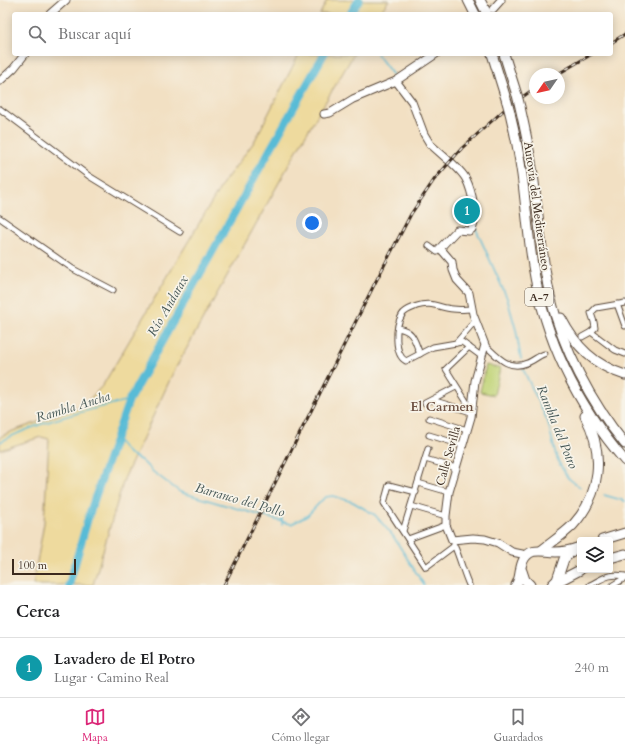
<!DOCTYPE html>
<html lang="es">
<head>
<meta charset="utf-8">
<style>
	:root { --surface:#fff; --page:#f6f6f6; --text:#202124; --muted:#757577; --line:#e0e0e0; --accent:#db2777 }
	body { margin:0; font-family:Cardo,serif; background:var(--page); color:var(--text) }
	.controls { position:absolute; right:12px; bottom:12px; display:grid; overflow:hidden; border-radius:4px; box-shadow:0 2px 10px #0003 }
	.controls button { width:36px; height:36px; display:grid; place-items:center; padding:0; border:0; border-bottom:1px solid var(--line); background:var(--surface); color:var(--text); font:20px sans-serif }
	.compass { position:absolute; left:529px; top:68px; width:36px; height:36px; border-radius:50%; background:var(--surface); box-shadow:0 2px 10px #0003; rotate:236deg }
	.scale { position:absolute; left:12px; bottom:10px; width:64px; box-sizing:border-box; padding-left:4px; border:2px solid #3b2a1e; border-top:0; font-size:11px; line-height:14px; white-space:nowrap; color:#3b2a1e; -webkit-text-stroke:3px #f7f3e8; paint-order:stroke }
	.you { position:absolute; left:312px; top:223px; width:14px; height:14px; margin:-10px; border:3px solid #fff; border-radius:50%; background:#1a73e8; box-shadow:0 0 0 6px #1a73e833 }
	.badge { display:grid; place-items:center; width:26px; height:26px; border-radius:50%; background:var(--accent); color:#fff; font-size:13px; font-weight:700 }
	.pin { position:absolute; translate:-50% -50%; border:2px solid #fff; box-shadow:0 1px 4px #0006 }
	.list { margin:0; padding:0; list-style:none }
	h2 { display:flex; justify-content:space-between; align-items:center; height:52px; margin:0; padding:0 16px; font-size:17px }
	h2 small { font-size:13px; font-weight:400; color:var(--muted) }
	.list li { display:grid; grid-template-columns:26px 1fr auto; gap:12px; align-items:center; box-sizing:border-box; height:60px; padding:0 16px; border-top:1px solid var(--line) }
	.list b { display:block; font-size:15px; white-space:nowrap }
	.list p { margin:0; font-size:13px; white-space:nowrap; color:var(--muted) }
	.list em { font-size:13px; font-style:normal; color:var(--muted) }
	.icon { flex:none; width:22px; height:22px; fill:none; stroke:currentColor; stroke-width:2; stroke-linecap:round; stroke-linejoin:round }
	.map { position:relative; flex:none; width:625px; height:585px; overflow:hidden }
	.search { position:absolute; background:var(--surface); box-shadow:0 2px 10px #0003; left:12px; right:12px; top:12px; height:44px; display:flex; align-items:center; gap:10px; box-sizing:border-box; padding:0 14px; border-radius:4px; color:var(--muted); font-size:15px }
	.sheet { height:112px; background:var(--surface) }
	nav { display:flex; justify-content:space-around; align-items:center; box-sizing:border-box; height:56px; border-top:1px solid var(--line); background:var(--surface); font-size:11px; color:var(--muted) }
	nav a { display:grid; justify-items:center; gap:2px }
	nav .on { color:var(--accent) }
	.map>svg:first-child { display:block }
	.green { fill:#c1d478; stroke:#7e7f4b }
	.sand { fill:#eeda9e; stroke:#94825e }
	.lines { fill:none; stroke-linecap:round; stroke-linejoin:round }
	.stream { stroke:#58bbd6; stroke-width:1.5 }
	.river { stroke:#58bbd6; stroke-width:8 }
	.street-tunnel { stroke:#cdbca2; stroke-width:5; stroke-dasharray:5 2.5; stroke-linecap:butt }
	.street-casing { stroke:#564537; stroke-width:7 }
	.secondary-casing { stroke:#564537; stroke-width:9 }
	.highway-casing { stroke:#564537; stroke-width:11 }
	.street { stroke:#fff; stroke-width:5 }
	.secondary { stroke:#fff; stroke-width:7 }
	.highway { stroke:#fff; stroke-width:9 }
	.rail-casing { stroke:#3b2a1e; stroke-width:3 }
	.rail { stroke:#f7f3e8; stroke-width:1.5; stroke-dasharray:4.5; stroke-linecap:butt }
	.highway-bridge-casing { stroke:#564537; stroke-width:11; stroke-linecap:butt }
	.highway-bridge { stroke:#fff; stroke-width:9 }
	.labels { text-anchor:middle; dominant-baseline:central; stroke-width:3.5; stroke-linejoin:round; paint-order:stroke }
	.shield { fill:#f7f3e8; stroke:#73665b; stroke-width:1 }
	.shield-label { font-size:11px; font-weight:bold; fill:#3b2a1e }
	.street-label { font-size:12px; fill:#3b2a1e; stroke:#f7f3e8 }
	.water-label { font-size:13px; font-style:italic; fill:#445655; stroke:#f7f3e8 }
	.neighbourhood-label { font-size:13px; font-weight:bold; fill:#715547; stroke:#f7f3e8 }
</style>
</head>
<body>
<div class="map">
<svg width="625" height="585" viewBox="0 0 625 585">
	<rect width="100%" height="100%" fill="#f7f3e8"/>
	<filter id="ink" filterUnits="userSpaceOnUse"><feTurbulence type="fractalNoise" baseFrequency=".025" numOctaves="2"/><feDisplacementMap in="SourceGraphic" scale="8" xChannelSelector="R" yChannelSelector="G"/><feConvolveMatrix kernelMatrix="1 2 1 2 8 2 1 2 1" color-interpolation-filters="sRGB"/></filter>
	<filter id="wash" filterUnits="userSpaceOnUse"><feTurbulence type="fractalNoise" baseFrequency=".012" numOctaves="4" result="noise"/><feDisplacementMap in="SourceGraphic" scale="16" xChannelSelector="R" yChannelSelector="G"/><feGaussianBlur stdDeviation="0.9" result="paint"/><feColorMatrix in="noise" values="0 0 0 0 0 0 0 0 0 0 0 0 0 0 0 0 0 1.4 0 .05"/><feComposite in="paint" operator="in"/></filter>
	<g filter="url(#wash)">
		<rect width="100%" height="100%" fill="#f2e0c3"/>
		<path class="green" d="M486,365l14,3 -6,27 -14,-3z"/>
		<g class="sand">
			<path d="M327,0h62l-10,14h-59z"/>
			<path d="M299,54h55l-53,89 -128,230 -49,106 -31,106h-60l11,-62 5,-84 -8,-2 -41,13v-13l10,-5 73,-26 20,-21 120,-202 31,-41z"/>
		</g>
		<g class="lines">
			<g class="stream">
				<path d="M350,13l1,1"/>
				<path d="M377,54l18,24"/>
				<path d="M476,226v3l31,69 9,32 5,29"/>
				<path d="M523,369l25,53 7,30 4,11 9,15 12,9"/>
				<path d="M115,438l13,15 14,8 10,10 28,21 100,29 11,3 16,-8 18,-19 8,-1 20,6 22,13 18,21 31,49"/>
				<path d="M0,442c40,-21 85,-31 129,-42"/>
				<path d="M604,495l21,6"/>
				<path d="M282,525v-7"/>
			</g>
			<g class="river">
				<path d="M350,14l9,-14"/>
				<path d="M69,585l20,-70 40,-115 195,-346"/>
			</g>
		</g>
	</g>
	<g filter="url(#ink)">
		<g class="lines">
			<path class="street-tunnel" d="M544,354l23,-10"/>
			<g class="street-casing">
				<g id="street">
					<path d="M0,109l89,67 91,56"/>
					<path d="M0,218l73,51 40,21"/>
					<path d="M429,246l8,6 3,-4"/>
					<path d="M617,304l8,22"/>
					<path d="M472,309c-6,0 -12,1 -19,0 -13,-1 -22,-8 -36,-3 -5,2 -12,4 -15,9 -7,11 -8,40 4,46l27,-14 29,-5 19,14"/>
					<path d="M398,328c16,3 16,12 22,26"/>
					<path d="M591,332l24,18 10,4"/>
					<path d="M582,337l9,-5 4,-4 -1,-6 -3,-9 5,-5 29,-5"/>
					<path d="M456,343l19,-22"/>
					<path d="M485,345c12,11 23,26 42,18 6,-2 11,-7 17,-9"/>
					<path d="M469,347l-23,22 25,40"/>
					<path d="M432,400l39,12"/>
					<path d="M425,403l31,-16"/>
					<path d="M429,418l38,12"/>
					<path d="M429,435l33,10"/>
					<path d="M425,459l31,9"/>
					<path d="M418,483l31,9"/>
					<path d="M416,492l-27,-7 -5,18 42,64 28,-21"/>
					<path d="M411,506l35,10"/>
					<path d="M403,531l25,-82"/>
					<path d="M408,539l38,-14"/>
					<path d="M454,545c6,13 9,27 15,40"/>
					<path d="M590,585c14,-7 19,-12 35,-9"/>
					<path d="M613,585l12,-7"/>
				</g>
			</g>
			<g class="secondary-casing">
				<g id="secondary">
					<path d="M493,9l8,-9"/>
					<path d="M50,14l16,-14"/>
					<path d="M0,81l14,-13 11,-14"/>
					<path d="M396,81l16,21 12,32 6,10 18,16"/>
					<path d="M324,114l6,-1 23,-14 43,-18 40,-27"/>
					<path d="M451,162c5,5 12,11 15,17 6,12 12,38 6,50l-3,2 -12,-1 -17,18 12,14 1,8 4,10 12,13 4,21 12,31 -10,36 -4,36 -22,75 -3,24v9l6,15 21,-2 12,1 13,4 14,9 15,3"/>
				</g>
			</g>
			<g class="highway-casing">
				<g id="highway">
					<path d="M468,0l7,14"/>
					<path d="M480,0l7,14"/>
					<path d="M492,54l15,48"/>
					<path d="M504,54l13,41"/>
					<path d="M520,107c5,22 10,45 13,68 6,41 8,81 17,121 13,53 40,105 75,148"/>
					<path d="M510,113c5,20 9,41 12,62 4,30 6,61 11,91 12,73 44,139 92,195"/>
					<path d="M561,318c15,29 33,47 64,57"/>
					<path d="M602,540l23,-7"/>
					<path d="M542,550c10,-8 22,-16 31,-25 28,-31 32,-72 12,-109"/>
					<path d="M610,558l15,-4"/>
					<path d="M522,571l3,9 5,5"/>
					<path d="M555,583l25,-13"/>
					<path d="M516,585c5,-7 3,-16 7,-24 7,-15 20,-9 33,-9 8,0 16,-2 24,-5"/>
					<path d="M552,585l5,-5 7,-21 9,-9"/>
				</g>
			</g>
			<use href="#street" class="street"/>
			<use href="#secondary" class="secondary"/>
			<use href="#highway" class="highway"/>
			<g class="rail-casing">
				<g id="rail">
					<path d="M611,43l14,-9"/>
					<path d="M558,74l34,-20"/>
					<path d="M224,585l151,-302 36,-69 23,-34 28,-32 42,-38 31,-22"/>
				</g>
			</g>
			<use href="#rail" class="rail"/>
			<g class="highway-bridge-casing">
				<g id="highway-bridge">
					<path d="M517,95l3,12"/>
					<path d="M507,102l3,11"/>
				</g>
			</g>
			<use href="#highway-bridge" class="highway-bridge"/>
		</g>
	</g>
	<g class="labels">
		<rect class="shield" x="525" y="288" width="28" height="18" rx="3"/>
		<g class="shield-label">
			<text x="539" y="297">A-7</text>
		</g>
		<g class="street-label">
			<text transform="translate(537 206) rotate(82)">Autovía del Mediterráneo</text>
			<text transform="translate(448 456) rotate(-74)">Calle Sevilla</text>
		</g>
		<g class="water-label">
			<text transform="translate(168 306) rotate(-60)">Río Andarax</text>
			<text transform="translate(73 407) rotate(-17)">Rambla Ancha</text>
			<text transform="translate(557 427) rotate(68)">Rambla del Potro</text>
			<text transform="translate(240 500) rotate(16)">Barranco del Pollo</text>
		</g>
		<g class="neighbourhood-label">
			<text x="442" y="407">El Carmen</text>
		</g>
	</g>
</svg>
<div class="controls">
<button><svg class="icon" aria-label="layers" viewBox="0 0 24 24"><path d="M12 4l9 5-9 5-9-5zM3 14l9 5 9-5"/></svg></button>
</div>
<svg class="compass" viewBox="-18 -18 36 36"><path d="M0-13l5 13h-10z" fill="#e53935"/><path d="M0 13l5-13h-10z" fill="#757577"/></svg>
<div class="scale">100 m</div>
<div class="you"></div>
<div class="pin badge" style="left:467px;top:211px;background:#0f9aa8">1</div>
<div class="search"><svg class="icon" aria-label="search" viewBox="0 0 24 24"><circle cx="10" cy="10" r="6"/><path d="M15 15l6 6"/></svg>Buscar aquí</div>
</div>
<section class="sheet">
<h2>Cerca<small></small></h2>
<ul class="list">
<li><span class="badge" style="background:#0f9aa8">1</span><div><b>Lavadero de El Potro</b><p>Lugar · Camino Real</p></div><em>240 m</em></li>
</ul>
</section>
<nav>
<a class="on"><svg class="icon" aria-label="map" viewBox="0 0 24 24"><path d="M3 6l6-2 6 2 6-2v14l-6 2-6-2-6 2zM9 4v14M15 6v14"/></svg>Mapa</a>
<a><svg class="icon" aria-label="directions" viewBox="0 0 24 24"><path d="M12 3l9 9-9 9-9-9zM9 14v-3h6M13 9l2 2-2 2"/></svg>Cómo llegar</a>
<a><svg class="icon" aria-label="saved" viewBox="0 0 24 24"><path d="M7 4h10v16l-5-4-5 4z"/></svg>Guardados</a>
</nav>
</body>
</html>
